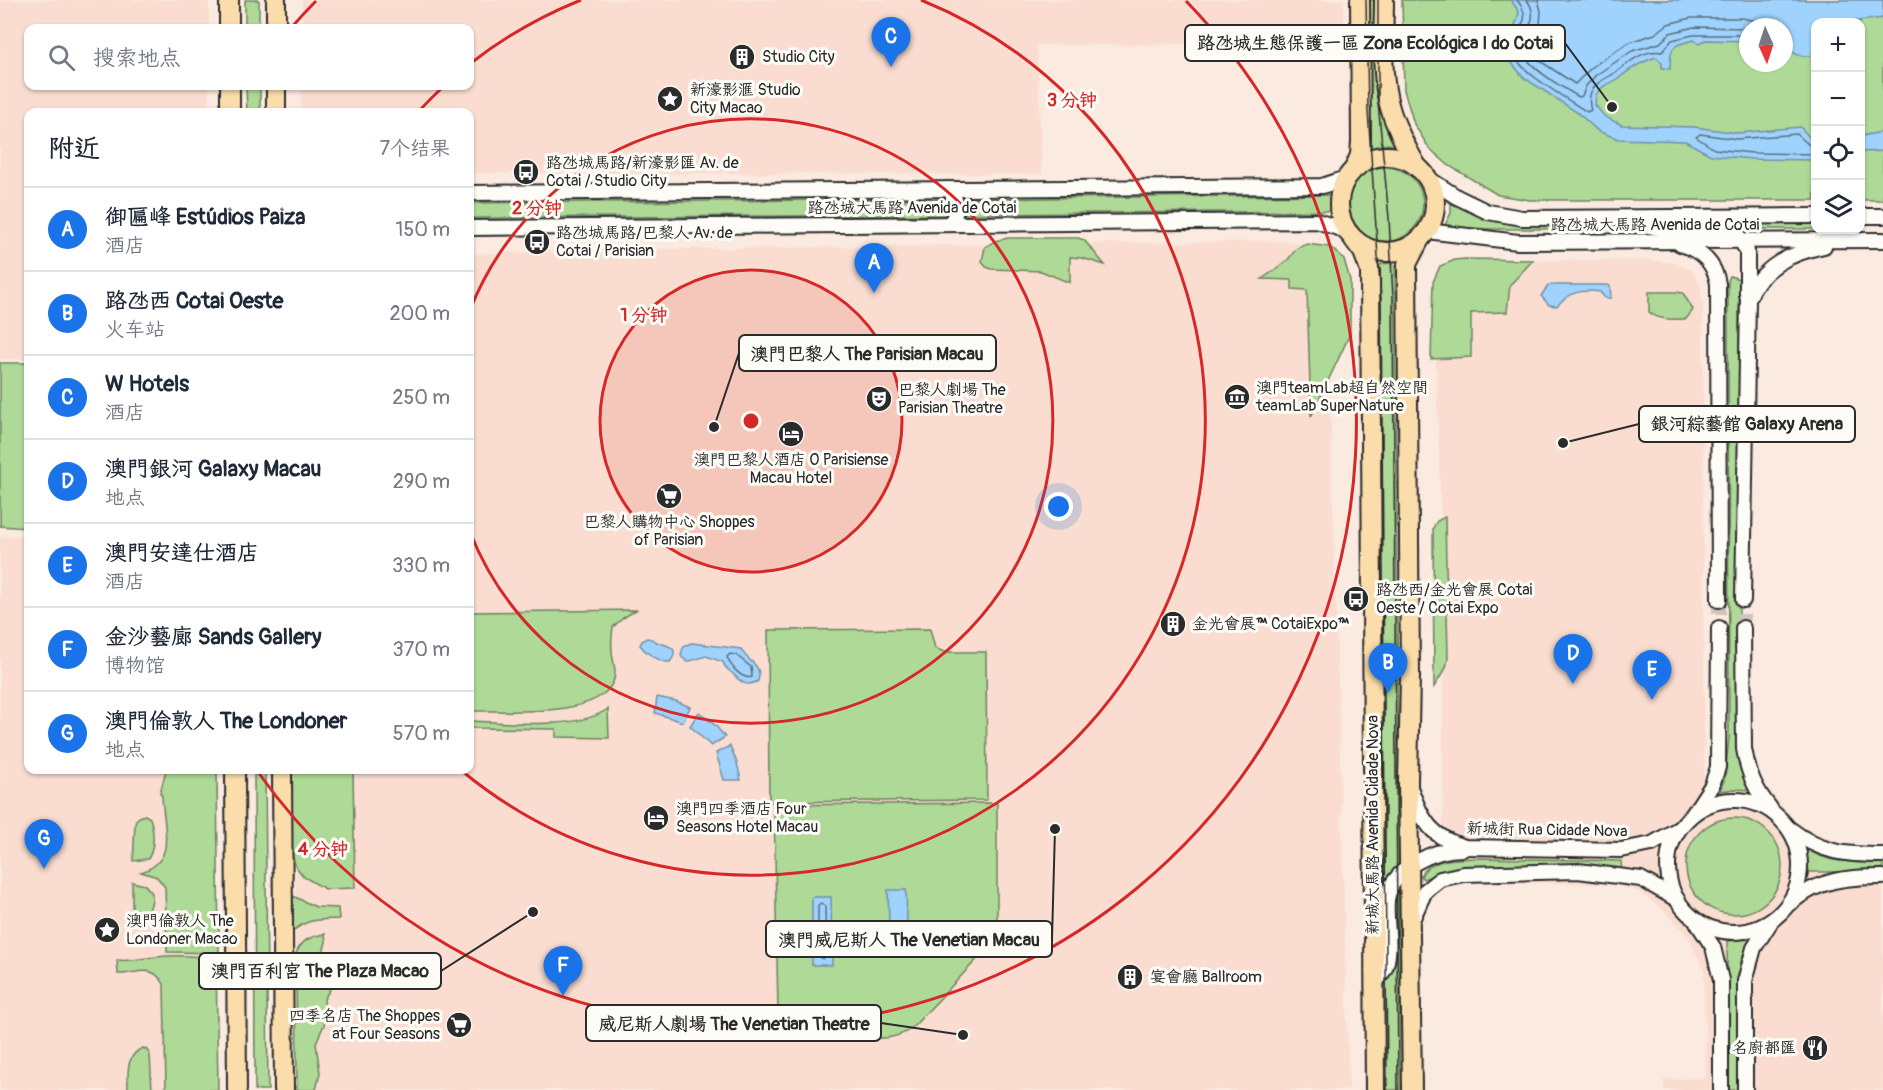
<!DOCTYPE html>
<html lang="zh">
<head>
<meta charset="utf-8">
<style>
	:root { --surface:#fff; --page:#f6f6f7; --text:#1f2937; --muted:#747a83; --line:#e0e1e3; --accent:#1a73e8 }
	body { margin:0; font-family:Pangolin,"LXGW WenKai TC",sans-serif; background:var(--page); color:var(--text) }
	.controls { position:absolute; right:18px; top:18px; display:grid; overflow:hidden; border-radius:12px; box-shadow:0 2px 4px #0004 }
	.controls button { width:54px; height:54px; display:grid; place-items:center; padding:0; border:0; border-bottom:2px solid var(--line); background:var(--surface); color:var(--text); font:30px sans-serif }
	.compass { position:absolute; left:1739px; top:18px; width:54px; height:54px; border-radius:50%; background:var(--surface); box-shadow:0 2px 4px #0004; rotate:177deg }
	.you { position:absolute; left:1059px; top:507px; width:21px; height:21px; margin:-15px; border:4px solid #fff; border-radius:50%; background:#1a73e8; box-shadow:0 0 0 9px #1a73e833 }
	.badge { display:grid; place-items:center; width:39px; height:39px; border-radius:50%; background:var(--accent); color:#fff; font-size:20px; font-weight:700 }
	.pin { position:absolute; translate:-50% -50px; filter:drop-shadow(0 2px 3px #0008) }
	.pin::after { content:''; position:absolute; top:32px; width:21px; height:18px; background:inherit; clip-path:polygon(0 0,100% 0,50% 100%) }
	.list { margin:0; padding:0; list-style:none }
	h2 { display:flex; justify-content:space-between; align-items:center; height:78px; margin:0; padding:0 24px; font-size:26px }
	h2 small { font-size:20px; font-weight:400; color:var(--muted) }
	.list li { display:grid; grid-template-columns:39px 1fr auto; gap:18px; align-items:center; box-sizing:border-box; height:84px; padding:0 24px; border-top:2px solid var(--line) }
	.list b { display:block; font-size:22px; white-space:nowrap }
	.list p { margin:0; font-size:20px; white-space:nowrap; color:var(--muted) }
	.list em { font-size:20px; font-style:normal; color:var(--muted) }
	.icon { flex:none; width:33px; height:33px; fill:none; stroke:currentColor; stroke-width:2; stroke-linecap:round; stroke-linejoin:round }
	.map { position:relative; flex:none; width:1883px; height:1090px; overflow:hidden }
	.search { position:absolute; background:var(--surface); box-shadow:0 2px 4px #0004; left:24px; top:24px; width:450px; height:66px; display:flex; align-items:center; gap:15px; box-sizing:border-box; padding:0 21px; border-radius:12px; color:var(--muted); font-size:22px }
	.panel { position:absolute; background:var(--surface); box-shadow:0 2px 4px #0004; left:24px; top:108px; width:450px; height:666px; border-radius:12px }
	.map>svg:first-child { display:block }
	.built { fill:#faddd0 }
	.green { fill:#aed997; stroke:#6c8261; stroke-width:1.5; fill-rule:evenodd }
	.water { fill:#9fd3fd; stroke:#7190a9; stroke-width:1.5 }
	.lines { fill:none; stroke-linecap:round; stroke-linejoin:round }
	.shore { stroke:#596e7f; stroke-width:1.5 }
	.minor-tunnel { stroke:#d1c4bc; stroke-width:14; stroke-dasharray:14 7; stroke-linecap:butt }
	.minor-casing { stroke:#2b2b2b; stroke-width:18 }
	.major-casing { stroke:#2b2b2b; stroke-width:22 }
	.minor { stroke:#fdfcf7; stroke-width:14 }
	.major { stroke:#fbdcab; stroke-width:18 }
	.tram { stroke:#2b2b2b; stroke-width:1.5 }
	.ring { fill:none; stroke:#d62828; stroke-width:3 }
	.labels { text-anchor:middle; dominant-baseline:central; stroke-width:6; stroke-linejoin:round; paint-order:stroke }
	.poi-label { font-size:16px; fill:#2b2b2b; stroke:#fdfcf7; text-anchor:start }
	.street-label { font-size:16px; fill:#2b2b2b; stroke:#fdfcf7 }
	.centre { fill:#d62828; stroke:#fdfcf7; stroke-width:3 }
	.ring-label { font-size:18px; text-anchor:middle; font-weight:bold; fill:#d62828; stroke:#fdfcf7; stroke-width:6; stroke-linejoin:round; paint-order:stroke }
	.leader { fill:none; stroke:#2b2b2b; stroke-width:2 }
	.callout-dot { fill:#2b2b2b; stroke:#fdfcf7; stroke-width:2 }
	.callout { fill:#fdfcf7; stroke:#2b2b2b; stroke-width:2 }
	.callout-label { font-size:18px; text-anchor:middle; font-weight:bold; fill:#2b2b2b }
</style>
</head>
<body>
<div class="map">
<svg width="1883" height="1090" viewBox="0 0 1883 1090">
	<rect width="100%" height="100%" fill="#fbeae0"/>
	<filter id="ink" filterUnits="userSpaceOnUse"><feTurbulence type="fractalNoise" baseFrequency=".0167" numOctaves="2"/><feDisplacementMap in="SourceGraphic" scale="12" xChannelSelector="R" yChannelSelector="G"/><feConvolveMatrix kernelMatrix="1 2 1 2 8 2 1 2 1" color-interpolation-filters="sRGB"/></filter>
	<g filter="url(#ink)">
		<g class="built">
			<path d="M0,0h209v28h-181v58h181v26h-181v247h-28z"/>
			<path d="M302,0h1042v44l-307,1 5,129 -572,-1v-61h-169v-26h169v-58h-168z"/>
			<path d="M1283,241l19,3 9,4 16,33 22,809h-1056l4,-320h173v-516l124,-4z"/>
			<path d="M1483,260h170l23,3 16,7 8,14 3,22 1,468 53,1 41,50 31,14 30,8h24v243h-219v-11l42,-1 -2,-108 -15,-33 -23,-25 -27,-20 -26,-8 -152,-2 -18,3v-290l-9,-299z"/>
			<path d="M28,536v234h184l4,320h-216v-553z"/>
		</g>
		<g class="green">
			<rect x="245" y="0" width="14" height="28"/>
			<path d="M1366,0h12l21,146 -11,-2 -22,5z"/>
			<path d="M1402,0h481v200h-22l-1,-178h-44l-1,178h-285l-32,-5 -50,-30 -19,-17 -15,-24 -10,-34zM1748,27h36v36h-36z"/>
			<path d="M246,86h14v26h-13z"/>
			<circle cx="1386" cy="204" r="37"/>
			<path d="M1332,195v16l-368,3 3,-7 -3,-8z"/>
			<path d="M946,199l5,7 -5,9 -476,3v-15z"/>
			<path d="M1451,202l31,15 25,6h309l-1,6h-322l-49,-2 7,-14z"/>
			<path d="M1008,238h70l6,2 21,25 -23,-7 -12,-1v26l-29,-12 -50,-2 -5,-2 -4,-6 3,-14 10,-6z"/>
			<path d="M1307,244l23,3 8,7 6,5 6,21v54l-39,83 -4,-127 -15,-1v-9l-30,-1 24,-17 11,-14z"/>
			<path d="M1465,259l68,1 -23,25 -3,27 -36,1v44l-40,2 2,-77 7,-16 15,-6z"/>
			<path d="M1390,263l5,3v5l5,819h-16l-7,-819 1,-5 4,-2z"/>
			<path d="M1730,276l9,3v474l6,26 6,11 -17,-1 -14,2 5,-14 4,-40 -1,-456z"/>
			<path d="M1676,292l7,1 10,17 -7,9c-12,0 -27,2 -37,-7v-20z"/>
			<path d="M0,363h28v165l-28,-2z"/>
			<path d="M1445,517l3,141 -2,10 -12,19 -1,-159 4,-7z"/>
			<path d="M636,610l-13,8 -10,9c-1,8 -2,16 -1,23 0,11 6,21 1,32 -16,37 -108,28 -143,29v-99z"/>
			<path d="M930,629l5,19 9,4h42l1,148 -218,2 -1,-172z"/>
			<path d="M608,709l1,29 -53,-1v-8l-86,-1v-7c38,1 106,10 138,-12z"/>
			<path d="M166,770h49l2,2 2,181 -52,-1 -2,-65 -8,-10 -16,-5c37,-11 22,-46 21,-76l-2,-3z"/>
			<path d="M254,770h11l3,320h-13z"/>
			<path d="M290,770h63l2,118 -30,1 -21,-12 -8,-10 -5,-15z"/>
			<path d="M997,803v135l-84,89c-16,14 -37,11 -57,11v-28l-78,1 -4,-206z"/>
			<path d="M145,815l5,3c4,12 5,30 -2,41l-15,2c1,-7 1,-37 3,-41 2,-3 5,-4 9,-5z"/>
			<circle cx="1734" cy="866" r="48"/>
			<path d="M1806,849c27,16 47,13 77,13v10h-74z"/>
			<path d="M1479,858l142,3 1,11 -148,-4c-19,1 -34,4 -51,11l-2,-3c8,-19 40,-17 58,-18z"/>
			<path d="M132,882l13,3 7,8c1,16 -5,22 -20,25z"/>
			<path d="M293,896l23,11 22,1 1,11c-20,1 -31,-1 -47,13z"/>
			<path d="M325,934l1,8 -3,11 18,1v8l-3,14 -14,23 2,21 -10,23 4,30 -4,17h-19l-1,-136c5,-14 15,-18 29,-20z"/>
			<path d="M1753,939c-10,11 -13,22 -14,37v114h-11l-1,-149z"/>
			<path d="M216,955l2,135h-52l-2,-106c-12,-21 -26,-10 -46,-10l-1,-14c13,2 24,-2 38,-3 18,-2 39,-2 58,2z"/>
			<path d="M143,1048l4,2 3,5 2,35h-24c0,-16 -3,-35 15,-42z"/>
		</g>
		<g class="water">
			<path d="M1511,0h372v18l-33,4h-34l-1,33c-16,4 -19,-2 -31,-8v-20h-36v14l-43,-1 -6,4 -5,-4c-22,6 -24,5 -24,29l-8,-1v-5l-6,-6c-15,5 -25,11 -37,21 -8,5 -19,8 -23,17 -1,3 0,7 -1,10l10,12 17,8 72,2 44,6 62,-6 15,16v17l-63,-1 -41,-4 -26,-14 -67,-2 -20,-8 -20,-18 -55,-36 -11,-14 -7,-14c4,-13 12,-23 14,-37z"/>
			<path d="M1883,132v19l-22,1v-16z"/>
			<path d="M1552,285h55l3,1 1,12h-6l-5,-6c-18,-3 -31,0 -43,14l-8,-1 -8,-9 7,-10z"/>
			<path d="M647,638c4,0 6,2 10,4 9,4 25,4 13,20 -9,1 -24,-9 -30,-17l2,-4z"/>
			<path d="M692,643l49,6c6,14 22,14 17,32 -12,7 -17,1 -25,-7 -5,-5 -8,-5 -10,-12l-17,-6 -19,6 -6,-6c1,-8 3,-11 11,-13z"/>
			<path d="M657,697l19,4 14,6 -7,15 -28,-9z"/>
			<path d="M699,712l17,14 9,11 -14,9 -21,-20z"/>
			<path d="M730,746l7,17 4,17h-17l-8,-27z"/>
			<path d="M888,890h18l2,63 -18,1z"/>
			<path d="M812,897h19l1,68h-20z"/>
		</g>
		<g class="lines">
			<g class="shore">
				<path d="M1517,0c21,26 -10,30 -5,51 6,21 56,48 75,61l4,-2c-2,-5 -2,-13 0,-18 4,-9 14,-13 22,-18 14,-9 30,-26 49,-22l10,-12 21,-5h55"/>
				<path d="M1527,0c14,19 -3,30 -7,47 6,20 41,40 59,50l3,-1 4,-10 10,-11 36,-24 28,-8 10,-10 24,-6 54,1"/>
				<path d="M1538,0l3,11 -1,15 -10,22 7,11 38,25 16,-16 21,-15 18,-11 25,-8 13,-10 23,-6h51l14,3 9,6"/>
				<path d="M1816,146l-7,-1 -12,-11 -60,5 -37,-5 -4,3 18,12 38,4 64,1"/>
				<path d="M730,654l6,1 15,12 1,10c-10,3 -21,-10 -25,-20z"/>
				<path d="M821,903l4,3 1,50 -3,3 -5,-3v-51z"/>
			</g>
			<g class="minor-tunnel">
				<path d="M1719,600v28"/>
				<path d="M1743,628v-28"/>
			</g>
			<g class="minor-casing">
				<g id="minor">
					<path d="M1426,177l31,20 31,15 34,6 294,-2"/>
					<path d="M948,189c11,11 11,24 1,35"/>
					<path d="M470,193l852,-7 24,-8"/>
					<path d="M1860,216h23"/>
					<path d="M1637,224l24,4h65l9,4 4,5 8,14v44"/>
					<path d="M470,228l847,-7 24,8 10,8"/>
					<path d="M1427,231l91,11 365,-2"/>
					<path d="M1680,244c20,6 35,19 38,40l1,316"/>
					<path d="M1743,600l5,-301c14,-33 43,-46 76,-53"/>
					<path d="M1743,628l1,121c4,23 11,41 26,59"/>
					<path d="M1411,790c11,31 21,48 54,57l156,3 31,-6 26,-15"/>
					<circle cx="1734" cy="866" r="66"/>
					<path d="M1695,811l17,-26 6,-18 1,-139"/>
					<path d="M1790,829c31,24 55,26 93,26"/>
					<path d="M1790,903c30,-24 56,-26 93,-26"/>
					<path d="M1412,920l13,-29 15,-12 23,-5 115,-3 63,8 37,21"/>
					<path d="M1696,921l17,26 8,33v110"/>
					<path d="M1375,985c2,-7 9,-12 11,-20 6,-20 -1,-44 1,-65 4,-32 47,-51 76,-51"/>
					<path d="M1745,1090v-109l9,-33 16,-25"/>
				</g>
			</g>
			<g class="major-casing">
				<g id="major">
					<path d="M229,0v28"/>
					<path d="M276,0v28"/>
					<path d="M1384,0c0,35 -4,74 6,108 6,21 17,41 28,60"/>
					<path d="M230,86v26"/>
					<path d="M276,86v26"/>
					<circle cx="1387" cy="204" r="48"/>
					<path d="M1354,169l6,-14 1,-14 -1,-141"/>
					<path d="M1354,240l9,12 7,19 5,819"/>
					<path d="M235,770l2,320"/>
					<path d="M282,770l2,320"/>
					<path d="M1412,1090l-4,-308 2,-106 -3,-412 12,-23"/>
				</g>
			</g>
			<use href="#minor" class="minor"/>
			<use href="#major" class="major"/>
			<g class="tram">
				<path d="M1366,0l2,111 13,189 6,790"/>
				<path d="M1378,0v103l11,115 4,80 5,792"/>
			</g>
		</g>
	</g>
	<circle cx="751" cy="421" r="151" fill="#d62828" fill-opacity=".12"/>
	<g class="ring">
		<circle cx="751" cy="421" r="151"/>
		<path d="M470 310A302 302 0 1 1 470 532"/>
		<path d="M419 111A454 454 0 0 1 444 86M471 63A454 454 0 0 1 581 0M921 0A454 454 0 1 1 462 771"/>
		<path d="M291 28A605 605 0 0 1 316 1M1186 1A605 605 0 1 1 258 772"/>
	</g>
	<defs>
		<g id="building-disc" transform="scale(1.35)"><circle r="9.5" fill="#2b2b2b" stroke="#fdfcf7"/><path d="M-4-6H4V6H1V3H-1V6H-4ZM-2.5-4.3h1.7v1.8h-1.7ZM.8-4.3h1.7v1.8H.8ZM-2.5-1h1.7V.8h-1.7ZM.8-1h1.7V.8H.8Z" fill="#fff"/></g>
		<g id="sight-disc" transform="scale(1.35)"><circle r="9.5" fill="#2b2b2b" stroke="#fdfcf7"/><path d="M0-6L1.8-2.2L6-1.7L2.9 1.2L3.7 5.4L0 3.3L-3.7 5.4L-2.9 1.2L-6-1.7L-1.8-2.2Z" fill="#fff"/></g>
		<g id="bus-disc" transform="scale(1.35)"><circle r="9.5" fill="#2b2b2b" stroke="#fdfcf7"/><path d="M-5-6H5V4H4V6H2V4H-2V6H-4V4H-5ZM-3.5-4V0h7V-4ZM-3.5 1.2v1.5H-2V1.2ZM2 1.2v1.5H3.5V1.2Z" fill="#fff"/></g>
		<g id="museum-disc" transform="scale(1.35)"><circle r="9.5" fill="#2b2b2b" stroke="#fdfcf7"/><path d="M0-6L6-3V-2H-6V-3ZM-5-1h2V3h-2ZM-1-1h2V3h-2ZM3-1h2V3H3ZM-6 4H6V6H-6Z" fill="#fff"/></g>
		<g id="theatre-disc" transform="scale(1.35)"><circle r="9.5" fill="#2b2b2b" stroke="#fdfcf7"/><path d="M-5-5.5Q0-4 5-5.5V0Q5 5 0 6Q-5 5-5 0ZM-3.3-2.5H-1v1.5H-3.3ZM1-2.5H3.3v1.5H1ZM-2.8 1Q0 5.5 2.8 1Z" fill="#fff"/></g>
		<g id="hotel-disc" transform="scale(1.35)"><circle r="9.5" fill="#2b2b2b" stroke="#fdfcf7"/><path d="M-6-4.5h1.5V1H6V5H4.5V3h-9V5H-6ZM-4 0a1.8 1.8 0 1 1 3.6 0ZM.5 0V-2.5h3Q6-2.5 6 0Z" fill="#fff"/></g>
		<g id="supermarket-disc" transform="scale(1.35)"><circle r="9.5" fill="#2b2b2b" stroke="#fdfcf7"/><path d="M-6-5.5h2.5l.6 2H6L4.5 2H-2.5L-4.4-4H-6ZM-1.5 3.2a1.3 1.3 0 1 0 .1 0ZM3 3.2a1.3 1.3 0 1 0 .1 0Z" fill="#fff"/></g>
		<g id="restaurant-disc" transform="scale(1.35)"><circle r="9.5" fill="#2b2b2b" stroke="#fdfcf7"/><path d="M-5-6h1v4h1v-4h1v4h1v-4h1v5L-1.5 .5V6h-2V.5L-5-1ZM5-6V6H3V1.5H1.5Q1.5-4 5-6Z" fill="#fff"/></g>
	</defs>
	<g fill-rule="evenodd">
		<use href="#building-disc" x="742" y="57"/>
		<use href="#sight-disc" x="670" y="99"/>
		<use href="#bus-disc" x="526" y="172"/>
		<use href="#bus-disc" x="537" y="242"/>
		<use href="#museum-disc" x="1237" y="397"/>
		<use href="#theatre-disc" x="879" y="399"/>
		<use href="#hotel-disc" x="791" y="434"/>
		<use href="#supermarket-disc" x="669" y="496"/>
		<use href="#bus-disc" x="1356" y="599"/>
		<use href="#building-disc" x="1173" y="624"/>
		<use href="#hotel-disc" x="656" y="818"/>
		<use href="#sight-disc" x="107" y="930"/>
		<use href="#building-disc" x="1130" y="977"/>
		<use href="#supermarket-disc" x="459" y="1025"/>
		<use href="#restaurant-disc" x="1815" y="1048"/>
	</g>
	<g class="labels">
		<g class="poi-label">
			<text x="762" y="57">Studio City</text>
			<text x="690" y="90">新濠影滙 Studio<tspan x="690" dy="18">City Macao</tspan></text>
			<text x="546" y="163">路氹城馬路/新濠影匯 Av. de<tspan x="546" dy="18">Cotai / Studio City</tspan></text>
			<text x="556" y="233">路氹城馬路/巴黎人 Av. de<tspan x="556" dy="18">Cotai / Parisian</tspan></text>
			<text x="1256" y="388">澳門teamLab超自然空間<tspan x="1256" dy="18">teamLab SuperNature</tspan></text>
			<text x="898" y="390">巴黎人劇場 The<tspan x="898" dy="18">Parisian Theatre</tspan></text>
			<text x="791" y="460" text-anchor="middle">澳門巴黎人酒店 O Parisiense<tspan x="791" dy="18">Macau Hotel</tspan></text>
			<text x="669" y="522" text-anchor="middle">巴黎人購物中心 Shoppes<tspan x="669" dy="18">of Parisian</tspan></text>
			<text x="1376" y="590">路氹西/金光會展 Cotai<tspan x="1376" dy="18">Oeste / Cotai Expo</tspan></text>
			<text x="1192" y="624">金光會展™ CotaiExpo™</text>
			<text x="676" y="809">澳門四季酒店 Four<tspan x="676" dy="18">Seasons Hotel Macau</tspan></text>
			<text x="126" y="921">澳門倫敦人 The<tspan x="126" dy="18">Londoner Macao</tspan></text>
			<text x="1150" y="977">宴會廳 Ballroom</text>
			<text x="440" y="1016" text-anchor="end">四季名店 The Shoppes<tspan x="440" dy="18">at Four Seasons</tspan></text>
			<text x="1796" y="1048" text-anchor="end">名廚都匯</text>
		</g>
		<g class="street-label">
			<text x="912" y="208">路氹城大馬路 Avenida de Cotai</text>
			<text x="1655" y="225">路氹城大馬路 Avenida de Cotai</text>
			<text transform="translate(1373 825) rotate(-90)">新城大馬路 Avenida Cidade Nova</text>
			<text transform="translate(1547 830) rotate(1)">新城街 Rua Cidade Nova</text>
		</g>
	</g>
	<circle cx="751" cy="421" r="9" class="centre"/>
	<g class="ring-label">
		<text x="1072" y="106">3 分钟</text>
		<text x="537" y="214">2 分钟</text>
		<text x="644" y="321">1 分钟</text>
		<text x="323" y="855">4 分钟</text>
	</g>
	<path class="leader" d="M1612 107L1565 43M714 427L739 353M1563 443L1639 424M1055 829L1052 939M533 912L441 971M963 1035L881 1023"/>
	<g class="callout-dot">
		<circle cx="1612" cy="107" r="6"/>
		<circle cx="714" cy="427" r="6"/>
		<circle cx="1563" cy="443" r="6"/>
		<circle cx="1055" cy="829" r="6"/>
		<circle cx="533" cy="912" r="6"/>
		<circle cx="963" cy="1035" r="6"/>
	</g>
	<g class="callout">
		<rect x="1185" y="25" width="380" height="36" rx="6"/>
		<rect x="739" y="335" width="257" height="36" rx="6"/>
		<rect x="1639" y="406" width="216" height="36" rx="6"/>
		<rect x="766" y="921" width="286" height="36" rx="6"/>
		<rect x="199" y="953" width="242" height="36" rx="6"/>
		<rect x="586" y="1005" width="295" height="36" rx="6"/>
	</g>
	<g class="callout-label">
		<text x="1375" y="49">路氹城生態保護一區 Zona Ecológica I do Cotai</text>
		<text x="867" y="360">澳門巴黎人 The Parisian Macau</text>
		<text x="1747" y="430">銀河綜藝館 Galaxy Arena</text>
		<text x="909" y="946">澳門威尼斯人 The Venetian Macau</text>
		<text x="320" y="977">澳門百利宮 The Plaza Macao</text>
		<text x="734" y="1030">威尼斯人劇場 The Venetian Theatre</text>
	</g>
</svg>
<div class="controls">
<button>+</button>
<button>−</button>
<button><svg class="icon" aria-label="locate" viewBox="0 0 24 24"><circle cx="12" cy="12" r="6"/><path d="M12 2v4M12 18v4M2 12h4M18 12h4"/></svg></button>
<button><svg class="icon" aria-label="layers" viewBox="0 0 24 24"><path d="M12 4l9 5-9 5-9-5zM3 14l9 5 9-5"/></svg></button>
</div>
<svg class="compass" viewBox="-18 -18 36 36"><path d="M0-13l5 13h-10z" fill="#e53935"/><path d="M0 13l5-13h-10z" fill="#747a83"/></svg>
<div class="you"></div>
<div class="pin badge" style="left:874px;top:293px">A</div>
<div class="pin badge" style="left:1388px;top:693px">B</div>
<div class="pin badge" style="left:891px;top:67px">C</div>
<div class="pin badge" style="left:1573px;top:684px">D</div>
<div class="pin badge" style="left:1652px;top:700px">E</div>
<div class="pin badge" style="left:563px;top:996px">F</div>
<div class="pin badge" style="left:44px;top:869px">G</div>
<div class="search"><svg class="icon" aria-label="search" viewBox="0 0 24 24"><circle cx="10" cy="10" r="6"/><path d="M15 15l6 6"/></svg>搜索地点</div>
<section class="panel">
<h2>附近<small>7个结果</small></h2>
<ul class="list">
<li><span class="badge">A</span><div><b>御匾峰 Estúdios Paiza</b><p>酒店</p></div><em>150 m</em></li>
<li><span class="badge">B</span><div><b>路氹西 Cotai Oeste</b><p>火车站</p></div><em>200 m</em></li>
<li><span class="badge">C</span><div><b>W Hotels</b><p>酒店</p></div><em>250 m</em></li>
<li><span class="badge">D</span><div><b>澳門銀河 Galaxy Macau</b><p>地点</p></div><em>290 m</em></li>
<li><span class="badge">E</span><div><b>澳門安達仕酒店</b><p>酒店</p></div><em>330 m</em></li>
<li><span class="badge">F</span><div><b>金沙藝廊 Sands Gallery</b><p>博物馆</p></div><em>370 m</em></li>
<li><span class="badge">G</span><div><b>澳門倫敦人 The Londoner</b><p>地点</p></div><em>570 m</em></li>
</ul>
</section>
</div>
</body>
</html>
